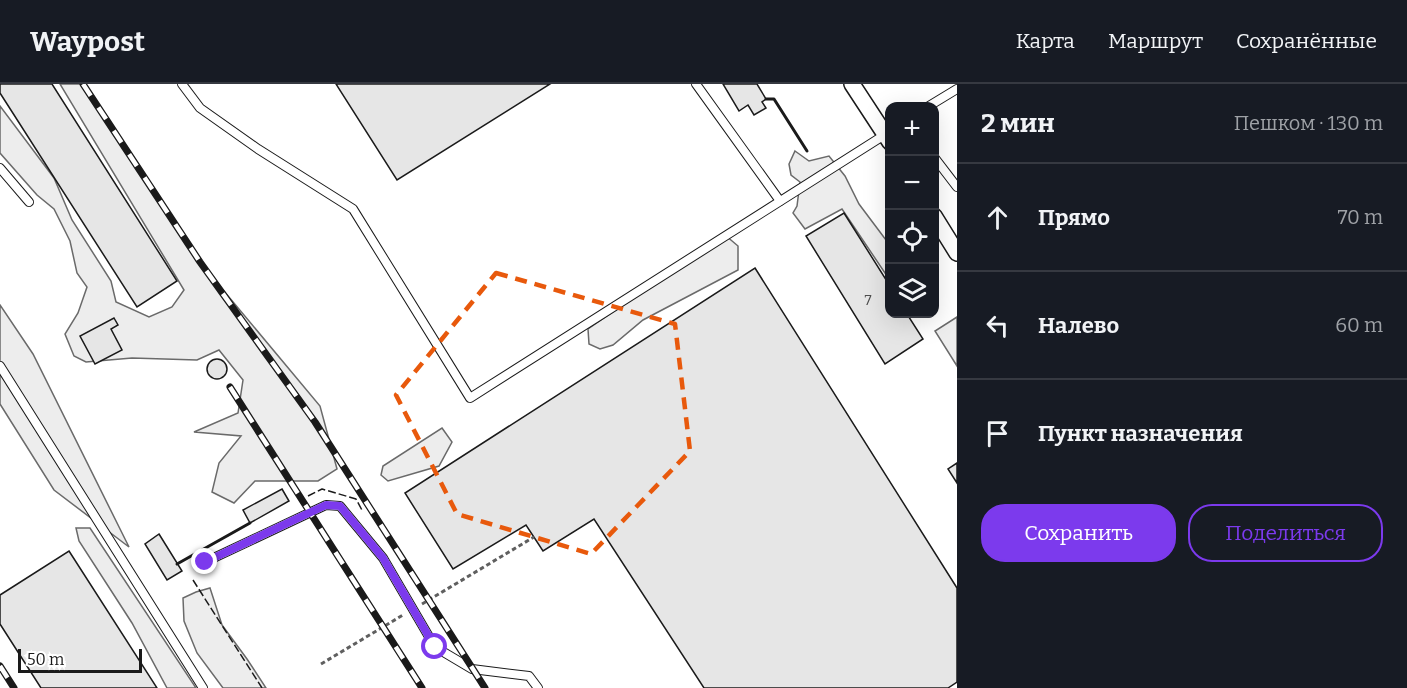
<!DOCTYPE html>
<html lang="ru">
<head>
<meta charset="utf-8">
<style>
	:root { --surface:#171b24; --page:#20242c; --text:#f1f3f6; --muted:#9ea1a6; --line:#363941; --accent:#7c3aed }
	body { margin:0; font-family:Bitter,serif; background:var(--page); color:var(--text) }
	.controls { position:absolute; right:18px; top:18px; display:grid; overflow:hidden; border-radius:12px; box-shadow:0 6px 24px #0002 }
	.controls button { width:54px; height:54px; display:grid; place-items:center; padding:0; border:0; border-bottom:2px solid var(--line); background:var(--surface); color:var(--text); font:30px sans-serif }
	.scale { position:absolute; left:18px; bottom:15px; width:124px; box-sizing:border-box; padding-left:6px; border:3px solid #1a1a1a; border-top:0; font-size:16px; line-height:21px; white-space:nowrap; color:#1a1a1a; -webkit-text-stroke:4px #fff; paint-order:stroke }
	.stop { position:absolute; width:18px; height:18px; margin:-14px; border:4px solid #7c3aed; border-radius:50%; background:#fff }
	.stop.end { background:#7c3aed; border-color:#fff; box-shadow:0 2px 6px #0008 }
	.list { margin:0; padding:0; list-style:none }
	h2 { display:flex; justify-content:space-between; align-items:center; height:78px; margin:0; padding:0 24px; font-size:26px }
	h2 small { font-size:20px; font-weight:400; color:var(--muted) }
	.list li { display:grid; grid-template-columns:39px 1fr auto; gap:18px; align-items:center; box-sizing:border-box; height:108px; padding:0 24px; border-top:2px solid var(--line) }
	.list b { display:block; font-size:22px; white-space:nowrap }
	.list em { font-size:20px; font-style:normal; color:var(--muted) }
	.actions { display:flex; gap:12px; padding:18px 24px }
	.actions a { flex:1; padding:14px 0; border:2px solid var(--accent); border-radius:24px; text-align:center; font-size:21px; color:var(--accent) }
	.actions .main { background:var(--accent); color:#fff }
	.icon { flex:none; width:33px; height:33px; fill:none; stroke:currentColor; stroke-width:2; stroke-linecap:round; stroke-linejoin:round }
	.map { position:relative; flex:none; width:957px; height:604px; overflow:hidden }
	header { display:flex; align-items:center; gap:36px; box-sizing:border-box; height:84px; padding:0 30px; background:var(--surface); border-bottom:2px solid var(--line) }
	header strong { font-size:28px }
	nav { display:flex; gap:33px; margin-inline-start:auto; font-size:21px }
	main { display:flex }
	aside { flex:1; background:var(--surface) }
	.map>svg:first-child { display:block }
	.built { fill:#ededed; stroke:#6a6a6a; stroke-width:1.5 }
	.building { fill:#e6e6e6; stroke:#1a1a1a; stroke-width:1.5 }
	.lines { fill:none; stroke-linecap:round; stroke-linejoin:round }
	.lane-casing { stroke:#1a1a1a; stroke-width:10 }
	.street-casing { stroke:#1a1a1a; stroke-width:18 }
	.path { stroke:#5f5f5f; stroke-width:3; stroke-dasharray:4.5 3; stroke-linecap:butt }
	.lane { stroke:#fff; stroke-width:8 }
	.street { stroke:#fff; stroke-width:15 }
	.rail-casing { stroke:#1a1a1a; stroke-width:7 }
	.rail { stroke:#fff; stroke-width:4.5; stroke-dasharray:14; stroke-linecap:butt }
	.fence { stroke:#1a1a1a; stroke-width:1.5; stroke-dasharray:8 3; stroke-linecap:butt }
	.wall { stroke:#1a1a1a; stroke-width:3 }
	.route { stroke:#7c3aed; stroke-width:8 }
	.marked { fill:none; stroke:#e8590c; stroke-width:4.5; stroke-dasharray:12 8; stroke-linejoin:round }
	.labels { text-anchor:middle; dominant-baseline:central; stroke-width:4.5; stroke-linejoin:round; paint-order:stroke }
	.number-label { font-size:14px; fill:#4d4d4d }
</style>
</head>
<body>
<header>
<strong>Waypost</strong>
<nav><a>Карта</a><a>Маршрут</a><a>Сохранённые</a></nav>
</header>
<main>
<div class="map">
<svg width="957" height="604" viewBox="0 0 957 604">
	<rect width="100%" height="100%" fill="#fff"/>
	<g class="built">
		<path d="M60,0h23l120,182 117,140 17,63 -19,12h-63l-21,22 -22,-11 7,-29 22,-27 -47,-4 44,-19 5,-33 -24,-30 -22,10 -65,-2 -46,4 -12,-6 -9,-22 13,-21 9,-26 -10,-14 -7,-32 -16,-32 -17,-14 -37,-42v-47l54,72 18,42 39,61 5,21 33,15 23,-10 12,-17z"/>
		<path d="M795,67l14,10 20,-5 16,20 14,28 30,40v35l-47,-70 -37,20 -12,-16 4,-7 3,-24 -9,-7 -2,-11z"/>
		<path d="M725,151l13,11v24l-95,50 -30,25 -13,4 -11,-5 -1,-15z"/>
		<path d="M0,221l33,49 96,193 -75,-57 -54,-86z"/>
		<path d="M957,233v49l-22,-35z"/>
		<path d="M442,344l10,14 -13,24 -51,15 -7,-6 2,-9z"/>
		<path d="M76,444h14l106,160h-29l-35,-65 -53,-82z"/>
		<path d="M210,504l12,37 25,34 19,29h-43l-26,-35 -13,-32 -1,-23 13,-6z"/>
	</g>
	<g class="building">
		<path d="M0,0h52l125,197 -40,26 -137,-214z"/>
		<path d="M336,0h214l-153,96z"/>
		<path d="M723,0h34l9,15 -4,3 4,6 -12,7 -6,-10 -9,6z"/>
		<path d="M844,129l46,73v28h17l16,25 -38,25 -79,-128z"/>
		<path d="M755,184l202,320v94l-9,6h-244l-110,-169 -51,32 -17,-26 -73,44 -48,-76z"/>
		<path d="M114,234l4,7 -7,4 11,21 -27,14 -15,-28z"/>
		<circle cx="217" cy="285" r="10"/>
		<path d="M957,379v20l-9,-14z"/>
		<path d="M282,405l7,12 -39,22 -7,-13z"/>
		<path d="M159,450l23,37 -15,9 -22,-36z"/>
		<path d="M69,467l88,137h-116l-41,-64v-29z"/>
	</g>
	<g class="lines">
		<g class="lane-casing">
			<g id="lane">
				<path d="M182,0l18,24 58,41 95,60 117,189 416,-264"/>
				<path d="M696,0l84,117"/>
				<path d="M929,22l28,-17"/>
				<path d="M934,73l23,30"/>
				<path d="M0,84l29,34"/>
				<path d="M0,282l203,322"/>
				<path d="M205,478l121,-57 14,1 43,52 52,89 37,22 57,7 9,12"/>
			</g>
		</g>
		<g class="street-casing">
			<g id="street">
				<path d="M852,0l38,58"/>
				<path d="M934,132l23,37"/>
			</g>
		</g>
		<g class="path">
			<path d="M422,520l112,-67"/>
			<path d="M321,580l82,-49"/>
		</g>
		<use href="#lane" class="lane"/>
		<use href="#street" class="street"/>
		<g class="rail-casing">
			<g id="rail">
				<path d="M83,0l117,178 115,160 170,266"/>
				<path d="M230,303l192,301"/>
				<path d="M0,582l14,22"/>
			</g>
		</g>
		<use href="#rail" class="rail"/>
		<g class="fence">
			<path d="M308,412l14,-7 34,10 7,13"/>
			<path d="M193,496l69,108"/>
		</g>
		<g class="wall">
			<path d="M766,15h8l33,52"/>
			<path d="M177,480l73,-41"/>
		</g>
	</g>
	<g class="lines">
		<path class="route" d="M205,478l121,-57 14,1 43,52 52,89"/>
	</g>
	<path class="marked" d="M496,189l179,51 15,127 -99,103 -134,-40 -61,-119z"/>
	<g class="labels">
		<g class="number-label">
			<text x="868" y="216">7</text>
		</g>
	</g>
</svg>
<div class="controls">
<button>+</button>
<button>−</button>
<button><svg class="icon" aria-label="locate" viewBox="0 0 24 24"><circle cx="12" cy="12" r="6"/><path d="M12 2v4M12 18v4M2 12h4M18 12h4"/></svg></button>
<button><svg class="icon" aria-label="layers" viewBox="0 0 24 24"><path d="M12 4l9 5-9 5-9-5zM3 14l9 5 9-5"/></svg></button>
</div>
<div class="scale">50 m</div>
<div class="stop" style="left:435px;top:563px"></div>
<div class="stop end" style="left:205px;top:478px"></div>
</div>
<aside>
<h2>2 мин<small>Пешком · 130 m</small></h2>
<ul class="list">
<li><svg class="icon" aria-label="ahead" viewBox="0 0 24 24"><path d="M12 20V5M6 11l6-6 6 6"/></svg><div><b>Прямо</b></div><em>70 m</em></li>
<li><svg class="icon" aria-label="left" viewBox="0 0 24 24"><path d="M17 20v-9H6M10 6l-5 5 5 5"/></svg><div><b>Налево</b></div><em>60 m</em></li>
<li><svg class="icon" aria-label="arrive" viewBox="0 0 24 24"><path d="M6 21V4h12l-3 4 3 4H6"/></svg><div><b>Пункт назначения</b></div></li>
</ul>
<div class="actions"><a class="main">Сохранить</a><a>Поделиться</a></div>
</aside>
</main>
</body>
</html>
